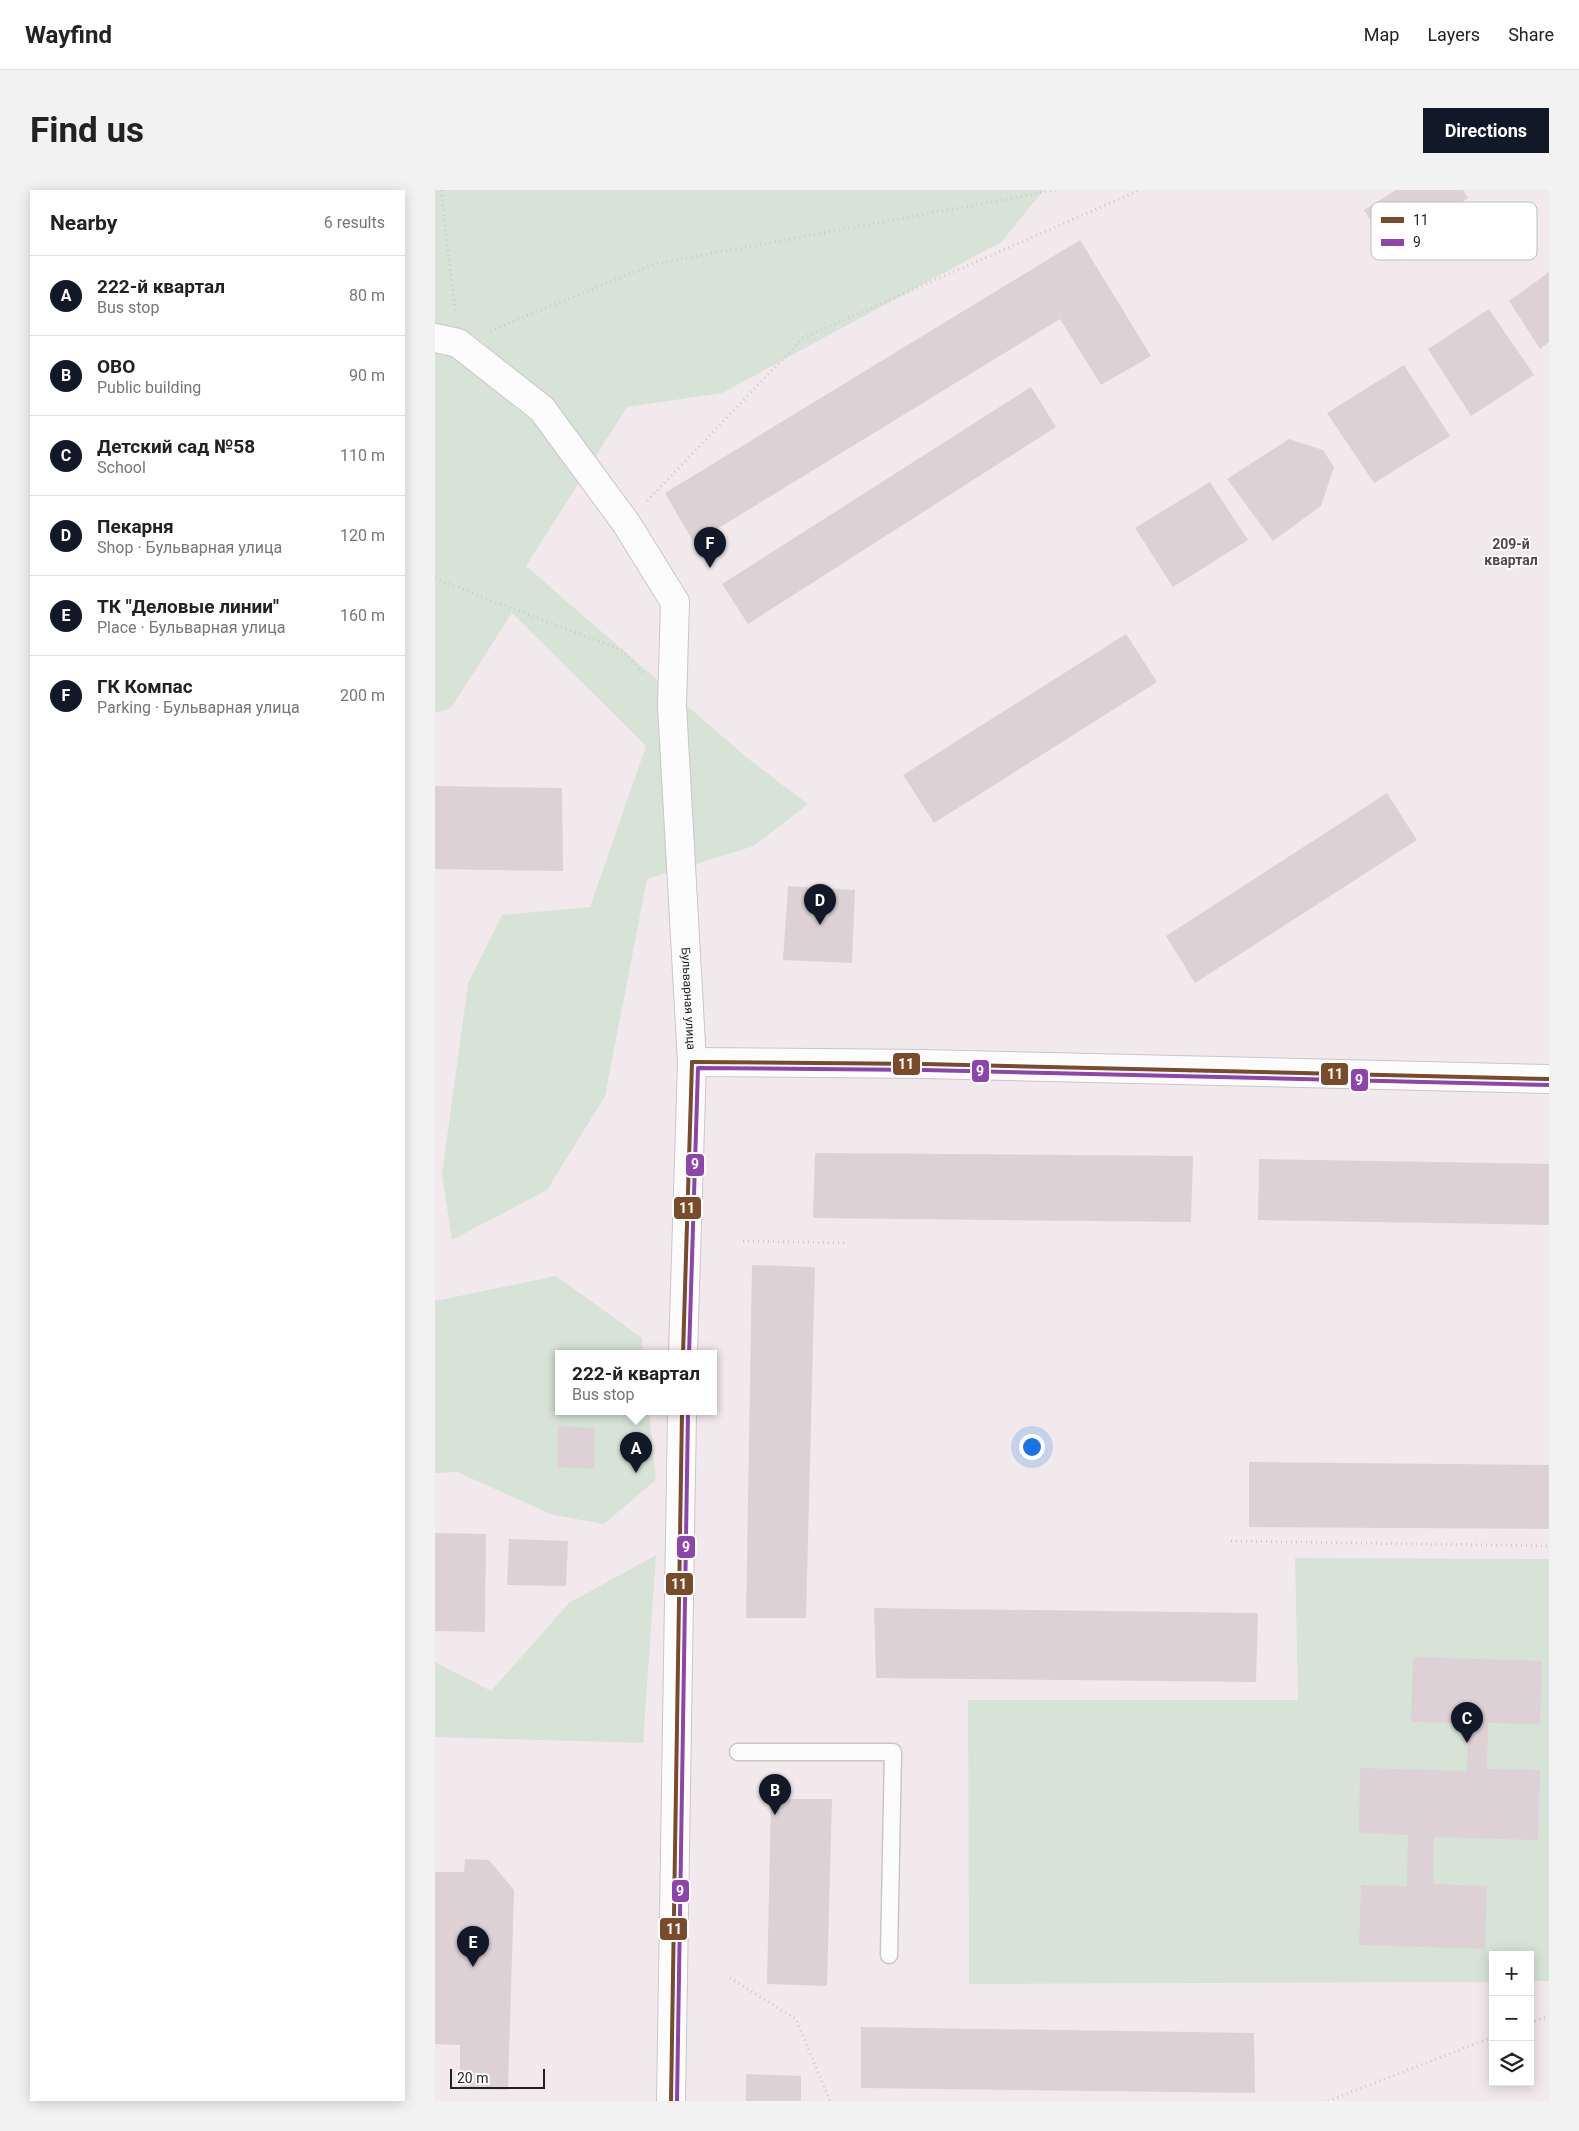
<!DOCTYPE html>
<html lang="en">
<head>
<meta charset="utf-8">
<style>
	:root { --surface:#fff; --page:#f2f2f2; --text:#222; --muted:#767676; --line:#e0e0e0; --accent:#111827 }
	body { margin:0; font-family:Roboto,sans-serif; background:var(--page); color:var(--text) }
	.controls { position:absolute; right:15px; bottom:15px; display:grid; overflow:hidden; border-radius:0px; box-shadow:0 2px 12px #0003 }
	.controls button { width:45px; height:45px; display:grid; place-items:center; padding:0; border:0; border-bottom:1px solid var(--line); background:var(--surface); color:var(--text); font:25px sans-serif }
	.scale { position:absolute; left:15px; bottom:12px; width:95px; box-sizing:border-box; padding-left:5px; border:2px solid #251f21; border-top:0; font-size:14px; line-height:18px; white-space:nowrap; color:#251f21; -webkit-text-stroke:4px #fff; paint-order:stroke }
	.you { position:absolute; left:596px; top:1256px; width:18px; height:18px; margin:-12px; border:4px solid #fff; border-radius:50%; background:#1a73e8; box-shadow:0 0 0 8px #1a73e833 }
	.badge { display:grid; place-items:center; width:32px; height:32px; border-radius:50%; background:var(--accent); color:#fff; font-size:16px; font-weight:700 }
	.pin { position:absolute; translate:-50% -41px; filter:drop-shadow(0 1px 2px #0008) }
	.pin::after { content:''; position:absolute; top:26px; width:18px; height:15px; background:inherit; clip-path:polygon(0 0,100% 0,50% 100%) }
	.popup { position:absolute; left:120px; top:1160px; width:162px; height:65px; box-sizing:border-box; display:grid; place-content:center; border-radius:0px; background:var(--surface); filter:drop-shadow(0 1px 4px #0005); font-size:16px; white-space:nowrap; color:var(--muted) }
	.popup b { font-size:19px; color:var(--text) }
	.popup::after { content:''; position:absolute; left:50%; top:100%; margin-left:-10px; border:10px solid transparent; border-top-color:var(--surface) }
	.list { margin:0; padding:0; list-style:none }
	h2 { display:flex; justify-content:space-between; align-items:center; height:65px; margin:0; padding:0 20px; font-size:21px }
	h2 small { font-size:16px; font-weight:400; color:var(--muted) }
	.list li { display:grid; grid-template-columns:32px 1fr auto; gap:15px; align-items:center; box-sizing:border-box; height:80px; padding:0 20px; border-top:1px solid var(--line) }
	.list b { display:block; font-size:19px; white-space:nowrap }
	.list p { margin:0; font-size:16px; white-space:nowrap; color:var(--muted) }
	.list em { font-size:16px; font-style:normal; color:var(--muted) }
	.icon { flex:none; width:28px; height:28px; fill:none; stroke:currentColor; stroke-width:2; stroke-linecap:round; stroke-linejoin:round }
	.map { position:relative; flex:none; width:1114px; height:1911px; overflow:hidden; border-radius:0px }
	header { display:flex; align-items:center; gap:30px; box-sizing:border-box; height:70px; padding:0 25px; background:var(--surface); border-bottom:1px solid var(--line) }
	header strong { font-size:24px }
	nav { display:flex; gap:28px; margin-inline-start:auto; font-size:18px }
	.intro { display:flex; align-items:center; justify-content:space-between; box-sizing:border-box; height:120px; padding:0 30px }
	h1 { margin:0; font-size:35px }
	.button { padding:12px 22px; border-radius:0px; background:var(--accent); color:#fff; font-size:18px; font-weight:700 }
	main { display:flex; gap:30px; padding:0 30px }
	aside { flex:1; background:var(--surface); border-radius:0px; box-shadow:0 2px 12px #0003 }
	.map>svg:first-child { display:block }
	.green { fill:#d7e3d7 }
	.building { fill:#ddd1d5 }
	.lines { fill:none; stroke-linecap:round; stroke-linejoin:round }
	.service-casing { stroke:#ccc5c7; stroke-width:19 }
	.minor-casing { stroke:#ccc5c7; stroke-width:30 }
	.path { stroke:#cccaca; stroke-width:3; stroke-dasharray:1 4; stroke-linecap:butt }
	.service { stroke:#fdfcfc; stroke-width:16 }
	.minor { stroke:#fdfcfc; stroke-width:28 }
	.bus-1-casing { stroke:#fff; stroke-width:8 }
	.bus-2-casing { stroke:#fff; stroke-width:8 }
	.bus-1 { stroke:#7a4b2a; stroke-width:4 }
	.bus-2 { stroke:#8e44ad; stroke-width:4 }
	.labels { text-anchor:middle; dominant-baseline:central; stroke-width:4; stroke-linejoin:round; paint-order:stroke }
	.street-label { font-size:12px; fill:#251f21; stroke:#fff }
	.neighbourhood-label { font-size:14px; font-weight:bold; fill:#53464b; stroke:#fff }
	.key { fill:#fff; stroke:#bebcbc; stroke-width:1 }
	.key-label { font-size:14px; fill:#251f21 }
	.line-badge { stroke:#fff; stroke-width:2 }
	.badge-label { font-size:14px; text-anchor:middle; font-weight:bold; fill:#fff }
</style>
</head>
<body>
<header>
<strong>Wayfind</strong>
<nav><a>Map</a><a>Layers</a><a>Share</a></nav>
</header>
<div class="intro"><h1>Find us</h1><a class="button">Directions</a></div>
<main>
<aside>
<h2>Nearby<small>6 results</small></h2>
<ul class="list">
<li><span class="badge">A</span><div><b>222-й квартал</b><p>Bus stop</p></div><em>80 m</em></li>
<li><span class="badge">B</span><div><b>ОВО</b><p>Public building</p></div><em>90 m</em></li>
<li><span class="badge">C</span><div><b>Детский сад №58</b><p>School</p></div><em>110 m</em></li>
<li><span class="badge">D</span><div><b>Пекарня</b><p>Shop · Бульварная улица</p></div><em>120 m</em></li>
<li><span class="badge">E</span><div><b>ТК &quot;Деловые линии&quot;</b><p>Place · Бульварная улица</p></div><em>160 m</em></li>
<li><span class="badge">F</span><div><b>ГК Компас</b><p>Parking · Бульварная улица</p></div><em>200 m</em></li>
</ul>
</aside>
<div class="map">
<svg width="1114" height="1911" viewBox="0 0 1114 1911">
	<rect width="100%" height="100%" fill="#f2e9ec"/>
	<g class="green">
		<path d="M0,0h609l-43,52 -279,151 -95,14 -101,159 220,191 62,47 -54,42 -107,33 -42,217 -58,94 -95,50 -10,-66 26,-190 34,-69 88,-8 56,-161 -134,-133 -61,95 -16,5z"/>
		<path d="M121,1086l86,62 1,16h-84v58h90l7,68 -52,44 -51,-9 -96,-43 -22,1v-172z"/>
		<path d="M221,1365l-13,188 -208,-6v-75l56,29 78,-88z"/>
		<path d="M860,1368l254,1v422h-19v-26h-37v27l-524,2 -1,-284h330z"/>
	</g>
	<g class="building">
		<path d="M961,0h67l5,8 -80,50 -24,-38z"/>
		<path d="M645,50l71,116 -50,29 -41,-66 -366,224 -29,-50z"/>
		<path d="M1114,82v70l-9,7 -31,-48z"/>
		<path d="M1054,119l45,66 -63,41 -43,-67z"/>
		<path d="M969,175l46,71 -76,47 -47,-70z"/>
		<path d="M596,197l25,40 -308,197 -26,-40z"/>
		<path d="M854,249l34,11 11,17 -13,39 -48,35 -46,-62z"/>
		<path d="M775,292l38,58 -75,47 -38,-59z"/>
		<path d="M691,444l31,48 -223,141 -31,-48z"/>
		<path d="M0,596l127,2 1,83 -128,-2z"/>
		<path d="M952,603l30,47 -222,143 -29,-47z"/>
		<path d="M353,696l67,4 -3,73 -69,-3z"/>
		<path d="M380,963l378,3 -2,66 -378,-4z"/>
		<path d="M824,969l290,5v61l-291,-5z"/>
		<path d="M317,1075l63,2 -9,351h-60z"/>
		<path d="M123,1236l37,2 -1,41 -37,-2z"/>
		<path d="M814,1272l300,3v64l-300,-2z"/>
		<path d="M0,1343l51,1 -1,98 -50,-1z"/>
		<path d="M74,1349l59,2 -2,45 -59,-1z"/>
		<path d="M439,1418l384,5 -2,69 -380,-4z"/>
		<path d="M978,1467l129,4 -2,63 -52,-1 -1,46 53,1 -2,70 -104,-3 -1,47 54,2 -2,63 -126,-4 2,-60 46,1 1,-51 -49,-2 1,-65 107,3 1,-48 -57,-1z"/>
		<path d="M336,1609h61l-5,187 -60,-2z"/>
		<path d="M30,1669l24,1 25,30 -6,200 -48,-1v-44l-25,-1v-172h29z"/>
		<path d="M426,1837l393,6 1,60 -394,-5z"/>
		<path d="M311,1884l55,2v25h-55z"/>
	</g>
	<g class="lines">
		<g class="service-casing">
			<path id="service" d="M303,1562h155l-4,203"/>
		</g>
		<g class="minor-casing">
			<g id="minor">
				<path id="s1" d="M0,148l23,5 84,66 84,114 49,79 -3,103 20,357 -9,292"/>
				<path d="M257,872l232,2 625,15"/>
				<path d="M236,1911l11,-689"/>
			</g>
		</g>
		<g class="path">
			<path d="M6,0l14,121"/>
			<path d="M55,141l164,-67 402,-74"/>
			<path d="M212,311l156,-163 337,-148"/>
			<path d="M0,388l39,16 148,56 21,23"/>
			<path d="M308,1051l104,2"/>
			<path d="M796,1351l318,5"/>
			<path d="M295,1788l66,41 34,82"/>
			<path d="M1095,1833l19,-7"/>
			<path d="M893,1911l165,-64"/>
		</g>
		<use href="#service" class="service"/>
		<use href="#minor" class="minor"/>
		<g class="bus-1-casing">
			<g id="bus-1">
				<path d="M257,872l232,2 625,15"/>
				<path d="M248,1164l9,-292"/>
				<path d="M236,1911l11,-689"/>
			</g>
		</g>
		<g class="bus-2-casing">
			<g id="bus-2">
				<path d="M254,1164l9,-286 226,2 625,15"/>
				<path d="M242,1911l11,-689"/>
			</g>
		</g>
		<use href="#bus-1" class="bus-1"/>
		<use href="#bus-2" class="bus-2"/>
	</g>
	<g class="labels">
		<g class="street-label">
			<text stroke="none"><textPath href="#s1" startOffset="762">Бульварная улица</textPath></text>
		</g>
		<g class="neighbourhood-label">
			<text x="1076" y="354">209-й<tspan x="1076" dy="16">квартал</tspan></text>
		</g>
	</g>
	<rect x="936" y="12" width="166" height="58" rx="8" class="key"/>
	<rect x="946" y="27" width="23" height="6" fill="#7a4b2a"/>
	<rect x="946" y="49" width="23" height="7" fill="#8e44ad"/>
	<g class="key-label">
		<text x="978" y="35">11</text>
		<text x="978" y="57">9</text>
	</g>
	<g class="line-badge">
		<rect x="457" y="862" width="29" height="24" rx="5" fill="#7a4b2a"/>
		<rect x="536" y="869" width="19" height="24" rx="5" fill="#8e44ad"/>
		<rect x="885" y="872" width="29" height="24" rx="5" fill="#7a4b2a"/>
		<rect x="915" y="878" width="19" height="24" rx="5" fill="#8e44ad"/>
		<rect x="250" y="963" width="20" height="24" rx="5" fill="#8e44ad"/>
		<rect x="238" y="1006" width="29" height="24" rx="5" fill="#7a4b2a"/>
		<rect x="241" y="1345" width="20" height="24" rx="5" fill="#8e44ad"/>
		<rect x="230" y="1382" width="29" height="24" rx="5" fill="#7a4b2a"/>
		<rect x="236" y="1689" width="19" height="24" rx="5" fill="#8e44ad"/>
		<rect x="224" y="1727" width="29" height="24" rx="5" fill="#7a4b2a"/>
	</g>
	<g class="badge-label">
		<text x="471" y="879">11</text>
		<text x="545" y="886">9</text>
		<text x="900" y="889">11</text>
		<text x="924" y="895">9</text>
		<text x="260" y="979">9</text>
		<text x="252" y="1023">11</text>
		<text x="251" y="1362">9</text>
		<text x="244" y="1399">11</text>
		<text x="245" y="1706">9</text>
		<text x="239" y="1744">11</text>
	</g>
</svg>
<div class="controls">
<button>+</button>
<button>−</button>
<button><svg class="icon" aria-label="layers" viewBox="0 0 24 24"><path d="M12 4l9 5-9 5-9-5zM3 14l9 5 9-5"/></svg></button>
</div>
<div class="scale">20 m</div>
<div class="you"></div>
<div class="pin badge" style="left:201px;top:1283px">A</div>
<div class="popup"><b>222-й квартал</b>Bus stop</div>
<div class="pin badge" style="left:340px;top:1625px">B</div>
<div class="pin badge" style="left:1032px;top:1553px">C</div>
<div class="pin badge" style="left:385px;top:735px">D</div>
<div class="pin badge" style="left:38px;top:1777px">E</div>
<div class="pin badge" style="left:275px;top:378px">F</div>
</div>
</main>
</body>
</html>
